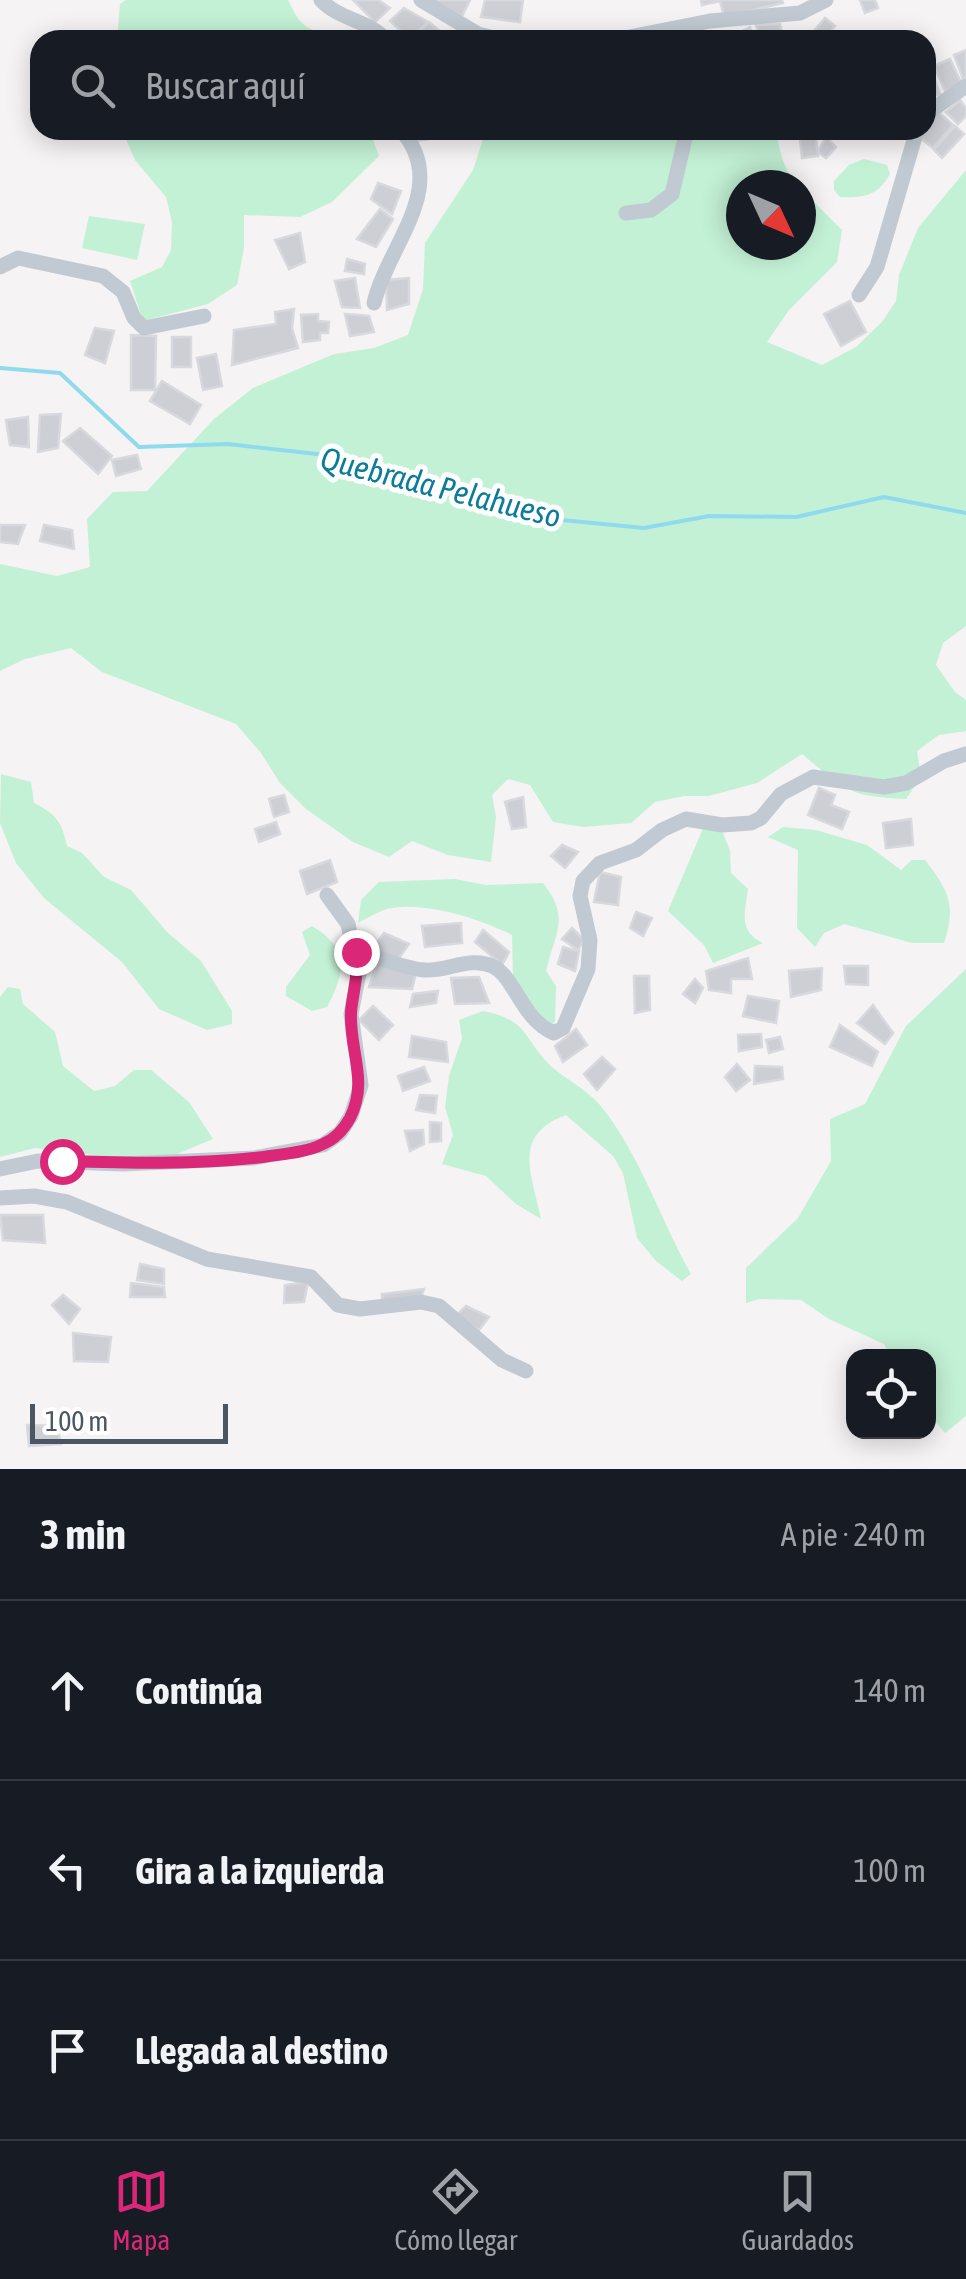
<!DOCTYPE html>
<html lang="es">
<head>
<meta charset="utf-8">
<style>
	:root { --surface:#171b24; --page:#20242c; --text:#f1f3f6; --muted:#9ea1a6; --line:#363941; --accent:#db2777 }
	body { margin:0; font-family:"Asap Condensed",sans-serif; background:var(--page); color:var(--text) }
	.controls { position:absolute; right:30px; bottom:30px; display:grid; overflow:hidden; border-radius:20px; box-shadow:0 5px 25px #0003 }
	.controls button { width:90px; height:90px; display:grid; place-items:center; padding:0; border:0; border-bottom:2px solid var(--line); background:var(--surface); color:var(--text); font:50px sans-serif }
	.compass { position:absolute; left:726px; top:170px; width:90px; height:90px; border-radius:50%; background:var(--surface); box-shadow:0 5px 25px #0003; rotate:134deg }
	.scale { position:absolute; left:30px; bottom:25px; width:198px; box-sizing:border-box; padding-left:10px; border:5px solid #4a5661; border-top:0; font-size:28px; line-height:35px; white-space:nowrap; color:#4a5661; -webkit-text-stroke:8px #fff; paint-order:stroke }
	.stop { position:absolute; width:30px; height:30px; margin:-22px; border:8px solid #db2777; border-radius:50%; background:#fff }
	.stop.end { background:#db2777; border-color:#fff; box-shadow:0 2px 10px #0008 }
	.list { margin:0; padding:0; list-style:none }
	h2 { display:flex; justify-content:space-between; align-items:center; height:130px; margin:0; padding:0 40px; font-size:42px }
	h2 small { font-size:32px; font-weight:400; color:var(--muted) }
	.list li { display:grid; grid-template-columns:65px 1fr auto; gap:30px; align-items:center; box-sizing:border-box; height:180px; padding:0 40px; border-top:2px solid var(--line) }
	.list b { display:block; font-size:38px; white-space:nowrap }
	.list em { font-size:32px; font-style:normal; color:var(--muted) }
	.icon { flex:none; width:55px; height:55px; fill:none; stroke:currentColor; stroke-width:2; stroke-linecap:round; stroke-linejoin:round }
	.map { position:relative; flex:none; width:966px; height:1469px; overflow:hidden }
	.search { position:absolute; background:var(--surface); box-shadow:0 5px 25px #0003; left:30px; right:30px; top:30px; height:110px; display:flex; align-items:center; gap:25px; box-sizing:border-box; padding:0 35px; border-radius:30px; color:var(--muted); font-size:38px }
	.sheet { height:670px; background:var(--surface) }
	nav { display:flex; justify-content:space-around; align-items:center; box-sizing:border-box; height:140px; border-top:2px solid var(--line); background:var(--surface); font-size:28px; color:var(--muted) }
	nav a { display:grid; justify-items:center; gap:5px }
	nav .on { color:var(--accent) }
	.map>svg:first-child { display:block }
	.green { fill:#c3f1d5 }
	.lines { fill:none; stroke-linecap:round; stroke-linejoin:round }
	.stream { stroke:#90daee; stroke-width:4 }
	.building { fill:#cdcfd5; stroke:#d7d9de; stroke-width:2.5 }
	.minor { stroke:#c1cad2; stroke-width:15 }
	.route { stroke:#db2777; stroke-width:12 }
	.labels { text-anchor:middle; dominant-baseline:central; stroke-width:10; stroke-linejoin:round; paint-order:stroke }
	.water-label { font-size:32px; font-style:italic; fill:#0c7c9b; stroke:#fff }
</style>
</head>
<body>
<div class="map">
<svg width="966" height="1469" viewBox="0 0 966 1469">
	<rect width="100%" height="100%" fill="#f5f3f3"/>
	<g class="green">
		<path d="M126,0h162c4,7 8,18 14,23 12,12 34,10 50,17h-235l3,-36z"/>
		<path d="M122,130h247l10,26 -47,46 -32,15 -56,-2v33l-7,37 -29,19 -65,17 -13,-40 32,-14 9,-17 1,-28 -6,-25 -31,-37z"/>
		<path d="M486,130h224l11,4 4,-4h52c1,19 7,40 20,55h-56v60h60v-56l41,41 -5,32 -48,48 -22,32 55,23 34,-18 26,-25 14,-21 3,-26 19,-47 48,-58v456l-23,17 -7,22 19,27 11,8v31l-27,4 -22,16 4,26 -15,22c-59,-3 -59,-8 -104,-45l-45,29 -48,13h-25l-29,6 -24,21 -48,4 -30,-5 -23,-37 -22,-6 -16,16 4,22 -5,45 -43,-7 -36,-14 -23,16 -36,-15 -47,-33 -26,-26 -19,-30 -25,-29 -134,-52 -31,-24 -46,11 -25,12v-107l57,12 33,-9 -3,-48 26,-27 34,-1 67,-72 39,-31 81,-34 40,-6 34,-13 15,-46 2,-46 48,-73z"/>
		<path d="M864,159l23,6 3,9c-12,22 -27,24 -50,23l-6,-7v-9l15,-16z"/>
		<path d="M89,216l56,8 -8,36 -55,-12z"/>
		<path d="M1,774l30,8 3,21c22,11 28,19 33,43l15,7 22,24 27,13 36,42 34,29 31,50v13l-25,6 -48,-21 -37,-47 -78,-64 -28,-35 -16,-40z"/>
		<path d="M704,826l19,7 7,18 1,22 17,16c-3,24 -10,42 15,54l-50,20 -9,-18 -36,-34z"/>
		<path d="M783,827l33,3 51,15 34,25 11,-10h13c23,30 32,45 19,83h-32l-68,-19 -20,9 -9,14 -18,-19 1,-78 -30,-13z"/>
		<path d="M455,879l31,6 57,-2c28,35 12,49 3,88l10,15 -1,36 -6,5 -36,-49 -1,-43c-31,-16 -89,-35 -125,-26 -9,3 -20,9 -29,14l3,-23 18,-18z"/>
		<path d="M312,926c38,23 34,45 15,81l-15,4 -26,-15v-9l24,-32 -8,-23z"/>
		<path d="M966,969v447l-21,17 -16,-19 -1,-58h-38l-6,-12 -55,-25 -28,-19 -42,-1 -13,4v-35l52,-50 33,-57 -1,-42 35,-15 41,-78z"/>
		<path d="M8,987l12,2 3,15 32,28 8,34 31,25 21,-5 19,-16h17l38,32 24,37 -48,20 -24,2 -106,-13 -35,9v-160z"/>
		<path d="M483,1011c47,9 39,28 69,56 15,13 34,22 48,38 40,49 60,114 91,169l-9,7 -26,-20 -19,-23 -14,-65 -10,-17 -47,-41c-55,20 -34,60 -25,104l-25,-15 -30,-28 -44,-12 11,-29 -8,-28 4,-31 13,-38 -3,-18z"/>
	</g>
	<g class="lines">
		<path class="stream" d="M0,368l60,5 79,74 89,-3 107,12 139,46 88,18 82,8 65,-12 87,1 88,-20 82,16"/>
	</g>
	<g class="building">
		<path d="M353,0h25l12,8 -15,14z"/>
		<path d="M428,0h42l-8,16z"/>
		<path d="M485,0h38l-3,22 -39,-5z"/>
		<path d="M701,0h81l1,3 -59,14 -4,-16 -18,4z"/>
		<path d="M860,0h15l3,8 -13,5z"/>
		<path d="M404,8l24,14 -18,17 -20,-18z"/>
		<path d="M825,18l10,8 -12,13 -9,-8z"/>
		<path d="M429,22l20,17 -25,1 -7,-7z"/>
		<path d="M780,24l4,16h-24l-4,-15z"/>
		<path d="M750,27l3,13h-28z"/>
		<path d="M966,50v28l-3,1 -9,-24z"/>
		<path d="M950,59l12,25 -17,7 -11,-25z"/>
		<path d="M932,73l8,21 -14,4v-23z"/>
		<path d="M960,100l6,8v8l-8,8 -12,-12z"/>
		<path d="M937,111l16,14 -20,23 -14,-11z"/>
		<path d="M955,126l9,8 -22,24 -8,-8z"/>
		<path d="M415,130h33v6l-32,5z"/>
		<path d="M799,130h16l3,26 -16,2z"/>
		<path d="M826,137l10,10 -10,11 -8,-6z"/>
		<path d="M378,183l23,8 -9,23 -21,-15z"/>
		<path d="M380,209l13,10 -17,28 -19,-8z"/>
		<path d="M300,233l5,29 -16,7 -14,-29z"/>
		<path d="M347,259l18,5 -1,10 -19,-3z"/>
		<path d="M355,278l5,30 -18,-1 -7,-26z"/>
		<path d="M409,278v26l-22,6 -1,-30z"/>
		<path d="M850,301l16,31 -25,14 -17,-32z"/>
		<path d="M294,309l-2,19 6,20 -66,17 2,-35 42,-6 -1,-12z"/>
		<path d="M318,314v7l11,1 -1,11h-8v7l-17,2 -2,-27z"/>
		<path d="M345,314l24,2 5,16 -24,4z"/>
		<path d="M95,328l19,3 -9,32 -20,-8z"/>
		<path d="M131,335l25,1 -1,54h-24z"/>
		<rect x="172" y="337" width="19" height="30"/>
		<path d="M216,354l6,32 -19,4 -6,-32z"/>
		<path d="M162,381l39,24 -11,19 -40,-23z"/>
		<path d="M61,414l-3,34 -20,4 2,-37z"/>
		<path d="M28,417l1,30 -19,-2 -4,-25z"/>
		<path d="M80,428l32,28 -14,18 -35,-33z"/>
		<path d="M137,455l4,14 -25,7 -4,-16z"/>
		<path d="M0,525h25l-7,19 -18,-2z"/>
		<path d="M44,525l28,5 2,19 -34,-8z"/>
		<path d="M819,788l16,7 -4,10 18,7 -7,17 -34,-14z"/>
		<path d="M284,795l5,17 -15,5 -5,-18z"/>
		<path d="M523,797l3,30 -14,2 -7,-27z"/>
		<path d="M911,819l2,26 -27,3 -3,-25z"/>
		<path d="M276,822l4,12 -21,8 -4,-13z"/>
		<path d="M562,845l16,7 -13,16 -14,-12z"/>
		<path d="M330,860l7,22 -30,12 -7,-23z"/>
		<path d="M600,872l21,5 -3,28 -24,-3z"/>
		<path d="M636,912l16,6 -9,18 -13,-8z"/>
		<path d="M461,923l1,20 -37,4 -3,-21z"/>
		<path d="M572,928l12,12 -6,10 -16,-11z"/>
		<path d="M483,930l26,22 -7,13 -27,-23z"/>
		<path d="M384,933l25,11 -12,17 -25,-12z"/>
		<path d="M563,947l16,4 -4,20 -17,-7z"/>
		<path d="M748,958l4,21h-21v14l-22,-3 -3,-19z"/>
		<path d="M377,963l39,10 -4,16 -43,-2z"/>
		<path d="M844,966h24v19l-22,-1z"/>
		<path d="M822,968l-1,22 -30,7 -2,-26z"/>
		<path d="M634,976h15l1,34 -15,3z"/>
		<path d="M479,977l10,26 -34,1 -4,-26z"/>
		<path d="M695,979l8,9 -8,15 -12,-9z"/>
		<path d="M438,991l-2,12 -26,4 3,-13z"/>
		<path d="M748,996l31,5 -3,22 -33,-7z"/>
		<path d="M873,1005l20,28 -8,11 -28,-21z"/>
		<path d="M373,1006l20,19 -14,15 -20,-20z"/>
		<path d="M840,1025l38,27 -6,14 -42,-19z"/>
		<path d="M576,1029l11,16 -24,17 -8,-16z"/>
		<path d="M761,1034l1,13 -23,4 -1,-16z"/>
		<path d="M412,1036l34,6 2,20 -39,-5z"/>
		<path d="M780,1037l3,12 -14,4 -3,-13z"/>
		<path d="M602,1057l13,12 -18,21 -13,-16z"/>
		<path d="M737,1064l13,16 -14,11 -11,-14z"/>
		<path d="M755,1066l27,1 1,12 -29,5z"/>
		<path d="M424,1067l6,14 -27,10 -5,-15z"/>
		<path d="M420,1095l17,1 -2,17 -19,-3z"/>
		<path d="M430,1122l11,1v18l-11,1z"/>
		<path d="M423,1130l1,14 -14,7 -5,-20z"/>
		<path d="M0,1215h43l2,28 -42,-3z"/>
		<path d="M140,1264l24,5v15l-27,-4z"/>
		<path d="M308,1282l-4,20 -20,1 1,-18z"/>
		<path d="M131,1283l33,4 1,10h-35z"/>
		<path d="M424,1289l-3,8 -39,6v-9z"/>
		<path d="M63,1295l17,14 -11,15 -17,-19z"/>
		<path d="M466,1306l23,11 -10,13 -23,-14z"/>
		<path d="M73,1333l38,4 -3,25 -34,-1z"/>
		<path d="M27,1425l30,1 4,18 -32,2z"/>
	</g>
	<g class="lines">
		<g class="minor">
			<path d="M321,0c18,20 48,20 65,40"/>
			<path d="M421,0l57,34 24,6"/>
			<path d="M614,40l96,-19 90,-8 26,-13"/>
			<path d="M926,114l40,-28"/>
			<path d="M626,213l25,-3 21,-16 15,-64"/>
			<path d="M0,267l18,-9 85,18 20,16 11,26 10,10 60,-12"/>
			<path d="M859,295l18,-28 40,-137"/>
			<path d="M374,303c14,-59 77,-116 27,-173"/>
			<path d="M356,952c22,4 45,16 68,18 22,2 46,-14 68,-4 23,10 29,53 62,67l9,-5 25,-59 2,-29 -10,-44 3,-15 17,-18 36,-13 26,-20 24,-11 36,6 29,-2 10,-5 20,-24 32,-17 71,10 22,-4 38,-22 22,-7"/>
			<path d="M0,1169l38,-8 85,3 131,-6 69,-13 17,-12 11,-17 10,-31 -10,-71 8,-41 -11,-49 -21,-29"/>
			<path d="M0,1198l34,-2 33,6 140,57 104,18 27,28 22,4 61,-7 18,4 63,54 24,11"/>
		</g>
	</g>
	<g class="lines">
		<path class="route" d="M62,1161c67,2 134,4 201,-4 19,-3 42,-4 60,-13 12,-5 21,-15 27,-26 19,-37 -1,-68 1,-106 2,-21 8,-38 5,-60"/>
	</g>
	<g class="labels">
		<g class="water-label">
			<text transform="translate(441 487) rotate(14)">Quebrada Pelahueso</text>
		</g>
	</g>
</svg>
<div class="controls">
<button><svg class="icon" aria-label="locate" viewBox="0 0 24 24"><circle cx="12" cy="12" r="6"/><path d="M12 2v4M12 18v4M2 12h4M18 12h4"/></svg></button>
</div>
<svg class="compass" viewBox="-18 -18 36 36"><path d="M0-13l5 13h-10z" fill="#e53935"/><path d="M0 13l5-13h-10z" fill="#9ea1a6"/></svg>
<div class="scale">100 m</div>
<div class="stop" style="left:62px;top:1161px"></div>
<div class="stop end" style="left:356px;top:952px"></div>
<div class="search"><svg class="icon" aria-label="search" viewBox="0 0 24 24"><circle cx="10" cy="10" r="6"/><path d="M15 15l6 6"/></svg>Buscar aquí</div>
</div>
<section class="sheet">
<h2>3 min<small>A pie · 240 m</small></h2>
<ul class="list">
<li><svg class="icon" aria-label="ahead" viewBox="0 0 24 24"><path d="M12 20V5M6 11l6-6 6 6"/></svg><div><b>Continúa</b></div><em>140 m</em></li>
<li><svg class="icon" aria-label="left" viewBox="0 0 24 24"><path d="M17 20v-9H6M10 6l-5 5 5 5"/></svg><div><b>Gira a la izquierda</b></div><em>100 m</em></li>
<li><svg class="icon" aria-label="arrive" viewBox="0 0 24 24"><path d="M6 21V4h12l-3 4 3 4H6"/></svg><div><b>Llegada al destino</b></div></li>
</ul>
</section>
<nav>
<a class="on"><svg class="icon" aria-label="map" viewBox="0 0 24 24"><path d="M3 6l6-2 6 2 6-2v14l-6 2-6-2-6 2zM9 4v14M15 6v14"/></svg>Mapa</a>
<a><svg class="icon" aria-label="directions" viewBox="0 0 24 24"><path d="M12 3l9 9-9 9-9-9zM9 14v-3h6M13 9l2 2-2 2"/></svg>Cómo llegar</a>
<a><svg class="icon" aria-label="saved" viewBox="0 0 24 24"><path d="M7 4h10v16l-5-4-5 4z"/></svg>Guardados</a>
</nav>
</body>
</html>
